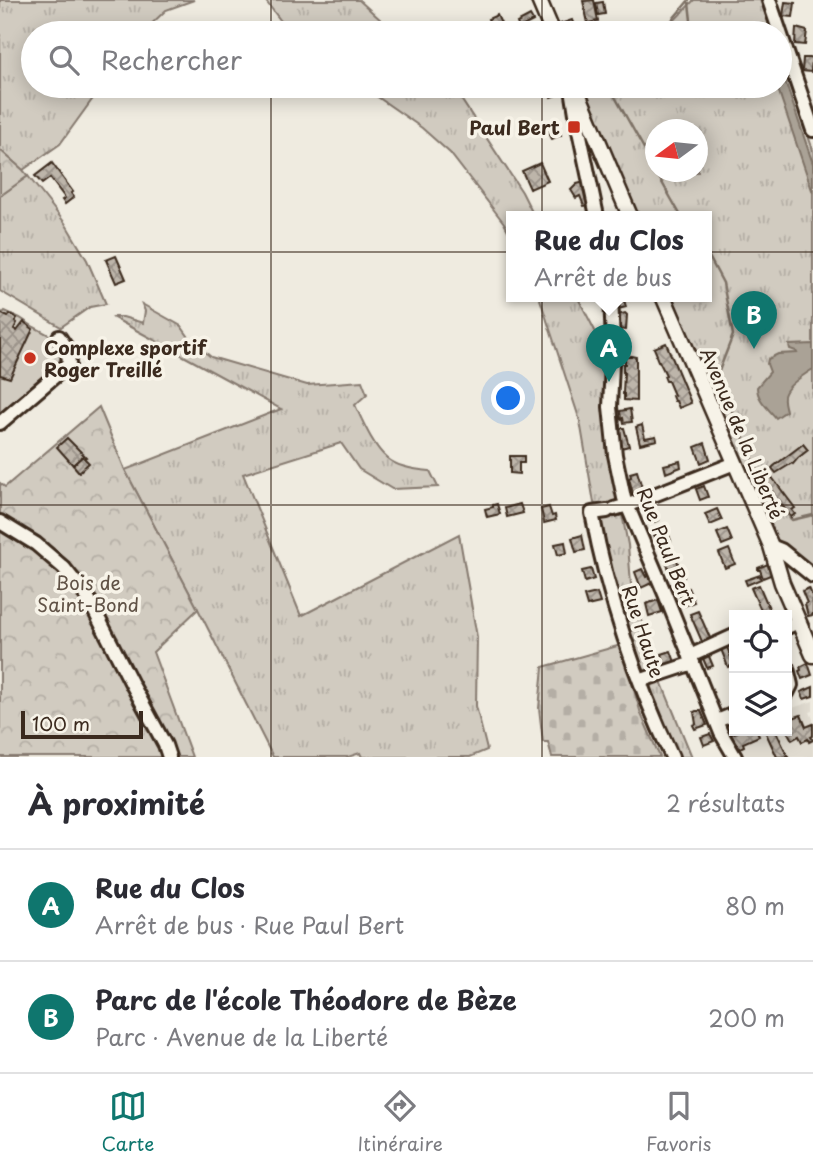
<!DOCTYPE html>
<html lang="fr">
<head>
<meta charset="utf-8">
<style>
	:root { --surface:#fff; --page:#f2f2f3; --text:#2b2b33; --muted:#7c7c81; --line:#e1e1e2; --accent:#0f766e }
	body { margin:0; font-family:"Playpen Sans",sans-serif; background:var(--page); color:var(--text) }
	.controls { position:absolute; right:21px; bottom:21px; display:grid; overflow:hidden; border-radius:0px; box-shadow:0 4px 18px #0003 }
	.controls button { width:63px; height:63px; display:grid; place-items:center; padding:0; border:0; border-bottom:2px solid var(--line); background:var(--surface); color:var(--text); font:35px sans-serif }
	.compass { position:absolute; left:645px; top:119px; width:63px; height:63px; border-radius:50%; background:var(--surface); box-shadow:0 4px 18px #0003; rotate:255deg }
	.scale { position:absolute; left:21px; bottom:18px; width:122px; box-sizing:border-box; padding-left:7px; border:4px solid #3b2a1e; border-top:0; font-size:19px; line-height:24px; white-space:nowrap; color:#3b2a1e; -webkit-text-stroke:5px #f7f3e8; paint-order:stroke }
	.you { position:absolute; left:509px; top:399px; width:24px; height:24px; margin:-18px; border:5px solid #fff; border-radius:50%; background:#1a73e8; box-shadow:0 0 0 10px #1a73e833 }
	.badge { display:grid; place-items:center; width:46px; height:46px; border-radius:50%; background:var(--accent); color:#fff; font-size:23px; font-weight:700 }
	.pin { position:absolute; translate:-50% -58px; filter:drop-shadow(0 2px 4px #0008) }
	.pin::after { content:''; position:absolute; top:37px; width:24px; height:21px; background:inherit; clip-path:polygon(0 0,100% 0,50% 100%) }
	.popup { position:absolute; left:506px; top:211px; width:206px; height:91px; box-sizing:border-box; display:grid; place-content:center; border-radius:0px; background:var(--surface); filter:drop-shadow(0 2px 5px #0005); font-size:23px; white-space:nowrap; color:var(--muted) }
	.popup b { font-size:26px; color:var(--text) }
	.popup::after { content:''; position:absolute; left:50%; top:100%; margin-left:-14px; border:14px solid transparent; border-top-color:var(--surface) }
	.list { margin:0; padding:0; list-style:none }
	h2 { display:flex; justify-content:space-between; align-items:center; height:91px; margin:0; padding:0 28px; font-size:30px }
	h2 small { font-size:23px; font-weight:400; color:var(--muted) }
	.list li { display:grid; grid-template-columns:46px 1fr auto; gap:21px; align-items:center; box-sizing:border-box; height:112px; padding:0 28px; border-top:2px solid var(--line) }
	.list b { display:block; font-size:26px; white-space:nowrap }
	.list p { margin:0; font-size:23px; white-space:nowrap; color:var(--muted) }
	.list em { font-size:23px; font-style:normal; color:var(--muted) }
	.icon { flex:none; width:38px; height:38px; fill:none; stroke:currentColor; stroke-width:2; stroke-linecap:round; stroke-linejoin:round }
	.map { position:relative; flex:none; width:813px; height:757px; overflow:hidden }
	.search { position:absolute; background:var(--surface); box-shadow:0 4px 18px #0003; left:21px; right:21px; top:21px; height:77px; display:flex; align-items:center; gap:18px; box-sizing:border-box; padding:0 24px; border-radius:38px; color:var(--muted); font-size:26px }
	.sheet { height:315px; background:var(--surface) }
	nav { display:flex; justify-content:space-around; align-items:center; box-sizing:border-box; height:98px; border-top:2px solid var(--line); background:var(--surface); font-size:19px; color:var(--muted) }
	nav a { display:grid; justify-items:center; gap:4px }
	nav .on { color:var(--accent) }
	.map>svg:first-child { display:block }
	.built { fill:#e0dbd0 }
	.grass { fill:url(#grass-tufts); stroke:#867a6f; stroke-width:2; fill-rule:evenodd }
	.forest { fill:url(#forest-crowns); stroke:#867a6f; stroke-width:2 }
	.cemetery { fill:url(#cemetery-stones); stroke:#867a6f; stroke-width:2 }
	.pitch { fill:#d1cbc0; stroke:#867a6f; stroke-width:2 }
	.water { fill:#aaa296; stroke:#7e7266; stroke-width:2 }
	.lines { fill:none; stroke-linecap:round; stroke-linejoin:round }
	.stream { stroke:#7e7266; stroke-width:2.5 }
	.building { fill:url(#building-cross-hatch); stroke:#3b2a1e; stroke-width:2 }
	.minor-casing { stroke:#3b2a1e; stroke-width:18 }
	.major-casing { stroke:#3b2a1e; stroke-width:19 }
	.minor { stroke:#f7f3e8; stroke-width:12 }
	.major { stroke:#f7f3e8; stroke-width:14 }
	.grid { fill:none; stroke:#3b2a1e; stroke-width:2; stroke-opacity:0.55 }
	.poi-dot { fill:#c8321e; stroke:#f7f3e8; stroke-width:2.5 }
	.labels { text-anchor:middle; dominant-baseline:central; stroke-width:7; stroke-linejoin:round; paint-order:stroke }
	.poi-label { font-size:19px; font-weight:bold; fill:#3b2a1e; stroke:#f7f3e8; text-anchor:end }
	.street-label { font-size:19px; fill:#3b2a1e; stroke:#f7f3e8 }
	.park-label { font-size:19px; fill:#605246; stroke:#f7f3e8 }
</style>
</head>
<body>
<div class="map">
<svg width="813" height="757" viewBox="0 0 813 757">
	<defs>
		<pattern id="grass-tufts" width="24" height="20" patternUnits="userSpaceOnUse" patternTransform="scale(1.75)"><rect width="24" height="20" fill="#d1cbc0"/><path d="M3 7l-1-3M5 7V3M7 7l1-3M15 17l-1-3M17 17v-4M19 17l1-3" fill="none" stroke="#b4aea5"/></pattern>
		<pattern id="forest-crowns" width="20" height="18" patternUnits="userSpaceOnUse" patternTransform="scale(1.75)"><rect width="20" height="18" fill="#d1cbc0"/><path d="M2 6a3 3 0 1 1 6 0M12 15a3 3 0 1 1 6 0" fill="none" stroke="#b4aea5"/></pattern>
		<pattern id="cemetery-stones" width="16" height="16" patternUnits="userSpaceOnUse" patternTransform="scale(1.75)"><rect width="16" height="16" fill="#d1cbc0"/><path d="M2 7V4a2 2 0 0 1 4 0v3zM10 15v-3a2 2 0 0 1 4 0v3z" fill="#b4aea5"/></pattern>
		<pattern id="building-cross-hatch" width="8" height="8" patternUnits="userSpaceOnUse" patternTransform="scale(1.75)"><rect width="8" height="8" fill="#bdb5aa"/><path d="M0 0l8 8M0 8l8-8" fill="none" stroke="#9b938a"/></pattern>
	</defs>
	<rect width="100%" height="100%" fill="#efebe0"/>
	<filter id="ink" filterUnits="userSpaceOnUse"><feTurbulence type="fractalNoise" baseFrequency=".0143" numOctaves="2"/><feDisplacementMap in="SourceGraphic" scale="14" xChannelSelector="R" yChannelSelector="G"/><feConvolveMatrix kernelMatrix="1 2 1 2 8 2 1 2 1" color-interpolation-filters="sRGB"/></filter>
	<g filter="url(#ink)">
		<path class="built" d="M813,701v10l-3,1 3,7v38h-74l-11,-22 9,-4h50v-21z"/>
		<g class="grass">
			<path d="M0,0h194l-28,10 -24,23h-109v53h69l-42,58 -37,26 -23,-20z"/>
			<path d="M265,0h94l36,33h-105z"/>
			<path d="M694,0h66l12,33h-110z"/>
			<path d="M780,56l33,94v422l-31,-24 -6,-7 -104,-245h35v-80h-69l-55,-130h197zM656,130h42v42h-42z"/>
			<path d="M362,86h89l4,4 67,102 12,24h-23v20l-7,-13 -54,-70 -28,-25z"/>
			<path d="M28,176l37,47 22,37 19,44 -16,3 -29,20 -61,-36v-95z"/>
			<path d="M539,296h38l28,54 2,69 13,82 -2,3 -17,4 -7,-5 -14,-82z"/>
			<path d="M142,304l39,22 10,14 20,17 96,28 55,-4 5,13 -12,11c8,17 18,41 32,53 10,9 30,12 43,13l8,16 -46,2 -33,-20 -18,-26 -98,31 58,142 158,-82 18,103 -1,69 11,44 -17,7h-108l-2,-4 -12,4h-75l-75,-148 -73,-139 156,-61 -169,-92h11l20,6 2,-12z"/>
			<path d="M618,512l4,2 6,31 3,39 27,90 34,83h-17l-57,-146 4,-3 -6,-29 -9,-7 -8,-52v-2z"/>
		</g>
		<g class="forest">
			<path d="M0,150l23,20 5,6 -28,20z"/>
			<path d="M99,407l26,63 73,139 -45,43 39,105h-192v-274l5,4z"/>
		</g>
		<path class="cemetery" d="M621,645l20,69 19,43h-108l-4,-15h-5l-4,-34 4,-41z"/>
		<path class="pitch" d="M0,311l3,2 2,-2 15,7 14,9 17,9 8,10 3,8 -3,8 -59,51z"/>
		<g class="water">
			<path d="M780,66l33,98v29l-36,-107h3z"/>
			<path d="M813,344v25c-8,5 -24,15 -28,24 -3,5 0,13 1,18l-10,7c-8,-10 -19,-18 -19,-31l13,-15 -3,-8 1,-5 10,-5 19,-1 -1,-2 -6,-2 -1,-4z"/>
		</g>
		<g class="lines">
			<g class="stream">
				<path d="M689,3l3,26 3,4"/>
				<path d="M661,33l28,-33"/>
				<path d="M615,86l-1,9 42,75"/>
				<path d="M656,172l25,44"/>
				<path d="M707,253l16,30 10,52 -16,41 43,100 13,20"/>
				<path d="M777,501l15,19 21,-5"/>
			</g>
		</g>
		<g class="building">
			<path d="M594,0l4,21 -10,2 -5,-22z"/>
			<path d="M603,2l2,12 -7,1 -2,-12z"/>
			<path d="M785,2l10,1 -2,14 -10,-1z"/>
			<path d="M497,15l6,13 -9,4 -6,-13z"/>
			<path d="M530,16l3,5 -14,7 -2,-5z"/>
			<path d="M572,20l4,10 -8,3h-7l-4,-8z"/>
			<path d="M796,28l11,3 -2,14 -10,-1z"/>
			<path d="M803,58h9l-1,14 -9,-1z"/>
			<path d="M555,86l4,8 -8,3 -4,-8z"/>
			<path d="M556,123l5,12 -9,4 -6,-12z"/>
			<path d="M52,163l21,29 -2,1 3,4 -9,7 -3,-4 3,-2 -15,-20 -8,6 -7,-8z"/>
			<path d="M540,163l8,18 -18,8 -8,-18z"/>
			<path d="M585,182l6,23 -7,1 -4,-10 -4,2 -5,-8 6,-6z"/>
			<path d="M116,256l10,23 -10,4 -10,-23z"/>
			<path d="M615,296h8l3,11 -8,2z"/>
			<path d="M0,313l8,4 2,-3 7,4 -2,3 2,2 -3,6 3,2 7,-9 9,7 -23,49 -10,-3z"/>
			<path d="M625,313l2,2 -1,15 -8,-1v-14z"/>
			<path d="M666,343l25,60 -12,5 -3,-7h-2l-2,-5 2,-1 -6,-14h-2l-2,-5 2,-1 -7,-14h-1l-2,-5 1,-1 -3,-7z"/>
			<path d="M631,356l5,1v44l-12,-1v-6h-1l1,-22h-1v-8h2v-4h-2v-3h8z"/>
			<path d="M630,409l2,13 -8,1 -1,-5 -2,1 -1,-8z"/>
			<path d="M642,425l3,13 11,-2 1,4 -17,4 -4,-17z"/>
			<path d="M616,428h8l5,18 -8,2z"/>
			<path d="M67,438l17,17 -11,10 -16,-18z"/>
			<path d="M705,443l5,16 -9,4 -6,-16z"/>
			<path d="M803,444l5,6 -10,8 -5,6 -1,-1 -3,2 -13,8 -4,-5 2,-2z"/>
			<path d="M84,455l2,2 -2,1 5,5 -10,9 -6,-7z"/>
			<path d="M510,456h14v7h-5v11l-9,-1z"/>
			<path d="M680,461l1,6 -15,6 -2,-8z"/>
			<path d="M637,471l6,20 -10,3 -4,-16 2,-1 -1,-4z"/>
			<path d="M768,472l27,36 -3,2 3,4 -4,3 -11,-15 -3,2 -6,-8 3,-2 -12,-18z"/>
			<path d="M704,486l4,11 -8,3 -4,-11z"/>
			<path d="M497,504l3,10 -13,3 -2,-8 8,-2v-2z"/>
			<path d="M520,504l3,9 -16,4 -2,-9z"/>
			<path d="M652,505l7,15 -10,4 -6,-15z"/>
			<path d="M549,507l3,9 3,-1 1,5 -12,3 -3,-14z"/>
			<path d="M717,509l5,11 -12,5 -5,-11z"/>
			<path d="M727,529l5,12 -10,4 -5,-12z"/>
			<path d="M667,530l4,11 -12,5 -5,-11z"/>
			<path d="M582,535l3,15 -9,2 -4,-14z"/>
			<path d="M565,542l2,11 -9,2 -3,-11z"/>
			<path d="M729,549l6,15 -10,4 -6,-15z"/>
			<path d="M674,554l5,11 -10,4 -5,-11z"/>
			<path d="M768,564l5,10 -10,4 -3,-8h-2v-2z"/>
			<path d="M679,565l5,12 -10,4 -5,-12z"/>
			<path d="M591,569l3,10 -9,3 -3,-11z"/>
			<path d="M642,569l4,8 5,-2 3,7 -13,6 -6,-16z"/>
			<path d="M760,575l1,4 -14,6 -2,-5z"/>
			<path d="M759,585l13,30h-9l-12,-27z"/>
			<path d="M688,588l6,14 -10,4 -6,-14z"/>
			<path d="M809,588l4,9v18l-5,1 -3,-12 2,-1 -5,-12z"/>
			<path d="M597,593l3,10 -13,3 -3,-10z"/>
			<path d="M658,600l4,12 -13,4 -3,-12z"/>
			<path d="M698,611l13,29 -8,4 -13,-30z"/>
			<path d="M727,647l7,18 -6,2 -7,-18z"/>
			<path d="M671,651l4,11 -10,3 -3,-11z"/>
			<path d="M708,654l5,12 -6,2 -5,-12z"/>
			<path d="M808,663l4,12 -10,4 -3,-8 2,-1 -1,-3z"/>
			<path d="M813,687v9l-9,3 -3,-7z"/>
			<path d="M696,711h5l6,14 -12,4 -2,-4 3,-1 -2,-12z"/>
			<path d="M801,715l5,12 7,-3v12l-2,1 2,3 -4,2 -1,-3 -6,3 -3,-6 -7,4 -5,-9v-11z"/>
			<path d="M739,731h18l2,5 -16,7 1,3 -8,4 -7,-15z"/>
			<path d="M765,731h11l12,26h-11z"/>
			<path d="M710,734l4,7 -10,4 -3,-8z"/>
		</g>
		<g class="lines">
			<g class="minor-casing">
				<g id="minor">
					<path d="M769,0l44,130"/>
					<path d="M574,86l-1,9 5,31 19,90"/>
					<path d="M611,296l2,46 -3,65 5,48 9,43 41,96 56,139 14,24"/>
					<path d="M0,423l69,-59 -1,-14 -9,-13"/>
					<path d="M614,509l17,-5 104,-41"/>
					<path d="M607,511l-15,2c16,84 43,166 80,244"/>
					<path d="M0,522l36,22 28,24 24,30 45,88 32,59 4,12"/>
					<path d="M771,546l10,4 32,26"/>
					<path d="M787,627l11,-5"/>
					<path d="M690,656l44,-20"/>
					<path d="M787,668l4,17 -4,8"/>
					<path d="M642,680l51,-17"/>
					<path d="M717,721l17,-7"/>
				</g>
			</g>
			<g class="major-casing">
				<g id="major">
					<path d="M539,0l14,33"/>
					<path d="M575,86l55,130"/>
					<path d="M663,296l108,250 11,37 31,72"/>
				</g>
			</g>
			<use href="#minor" class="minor"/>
			<use href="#major" class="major"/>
		</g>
	</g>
	<path class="grid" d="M271,0v33M542,0v33M271,86v671M542,86v671M0,252h813M0,505h813"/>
	<g class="poi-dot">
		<rect x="567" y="120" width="14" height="14" rx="3.5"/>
		<circle cx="30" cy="358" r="7"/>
	</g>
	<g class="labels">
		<g class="poi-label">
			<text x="560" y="127">Paul Bert</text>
			<text x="44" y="347" text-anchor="start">Complexe sportif<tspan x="44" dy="22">Roger Treillé</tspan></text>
		</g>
		<g class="street-label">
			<text transform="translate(743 433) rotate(67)">Avenue de la Liberté</text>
			<text transform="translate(667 546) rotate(68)">Rue Paul Bert</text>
			<text transform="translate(644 631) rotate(72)">Rue Haute</text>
		</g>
		<g class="park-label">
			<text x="88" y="582">Bois de<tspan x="88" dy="22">Saint-Bond</tspan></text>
		</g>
	</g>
</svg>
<div class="controls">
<button><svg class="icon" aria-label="locate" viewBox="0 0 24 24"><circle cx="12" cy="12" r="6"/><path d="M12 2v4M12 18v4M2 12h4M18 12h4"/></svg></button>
<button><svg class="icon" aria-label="layers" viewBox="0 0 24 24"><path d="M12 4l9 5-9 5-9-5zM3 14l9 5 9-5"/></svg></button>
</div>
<svg class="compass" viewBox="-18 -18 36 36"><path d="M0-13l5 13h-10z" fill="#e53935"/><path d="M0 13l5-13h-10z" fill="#7c7c81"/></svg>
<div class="scale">100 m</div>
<div class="you"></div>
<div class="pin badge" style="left:609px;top:382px">A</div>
<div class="popup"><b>Rue du Clos</b>Arrêt de bus</div>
<div class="pin badge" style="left:754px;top:349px">B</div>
<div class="search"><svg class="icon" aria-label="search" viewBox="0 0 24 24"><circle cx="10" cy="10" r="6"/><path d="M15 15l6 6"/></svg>Rechercher</div>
</div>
<section class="sheet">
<h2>À proximité<small>2 résultats</small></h2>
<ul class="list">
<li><span class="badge">A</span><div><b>Rue du Clos</b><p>Arrêt de bus · Rue Paul Bert</p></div><em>80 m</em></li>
<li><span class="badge">B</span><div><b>Parc de l'école Théodore de Bèze</b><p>Parc · Avenue de la Liberté</p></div><em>200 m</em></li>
</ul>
</section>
<nav>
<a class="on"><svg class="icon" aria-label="map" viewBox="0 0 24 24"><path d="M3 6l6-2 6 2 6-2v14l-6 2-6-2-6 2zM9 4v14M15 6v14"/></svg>Carte</a>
<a><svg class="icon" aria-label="directions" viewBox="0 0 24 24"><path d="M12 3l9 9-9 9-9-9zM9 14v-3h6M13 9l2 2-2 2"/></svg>Itinéraire</a>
<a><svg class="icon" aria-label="saved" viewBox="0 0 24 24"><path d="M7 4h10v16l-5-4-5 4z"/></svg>Favoris</a>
</nav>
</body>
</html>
